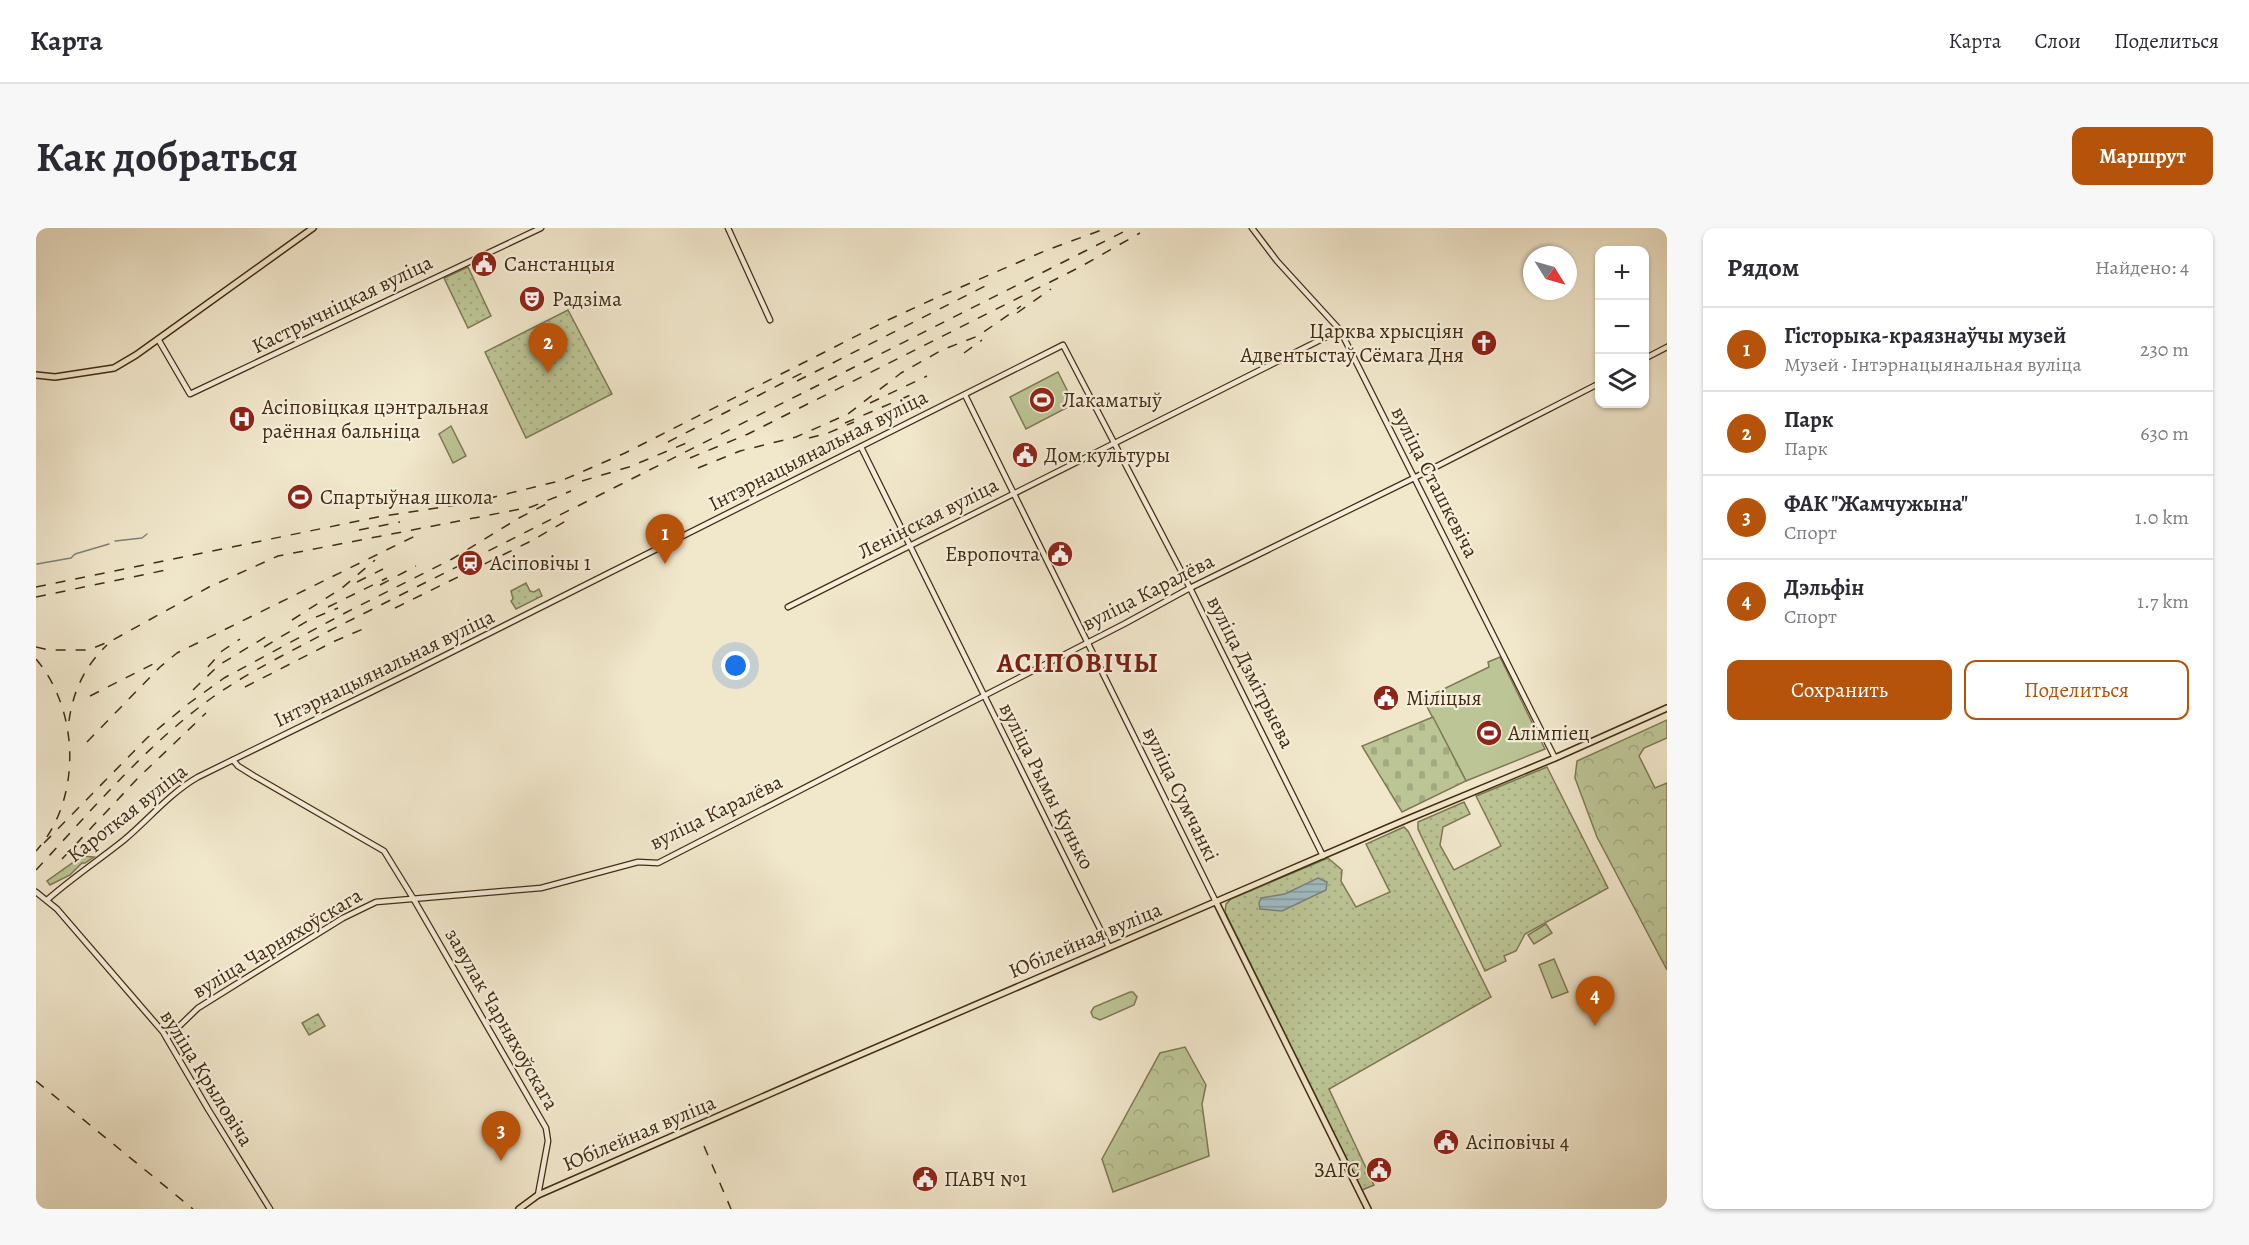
<!DOCTYPE html>
<html lang="ru">
<head>
<meta charset="utf-8">
<style>
	:root { --surface:#fff; --page:#f7f7f7; --text:#2b2b33; --muted:#7c7c81; --line:#e1e1e2; --accent:#b45309 }
	body { margin:0; font-family:Alegreya,serif; background:var(--page); color:var(--text) }
	.controls { position:absolute; right:18px; top:18px; display:grid; overflow:hidden; border-radius:12px; box-shadow:0 2px 4px #0004 }
	.controls button { width:54px; height:54px; display:grid; place-items:center; padding:0; border:0; border-bottom:2px solid var(--line); background:var(--surface); color:var(--text); font:30px sans-serif }
	.compass { position:absolute; left:1487px; top:18px; width:54px; height:54px; border-radius:50%; background:var(--surface); box-shadow:0 2px 4px #0004; rotate:127deg }
	.you { position:absolute; left:700px; top:438px; width:21px; height:21px; margin:-15px; border:4px solid #fff; border-radius:50%; background:#1a73e8; box-shadow:0 0 0 9px #1a73e833 }
	.badge { display:grid; place-items:center; width:39px; height:39px; border-radius:50%; background:var(--accent); color:#fff; font-size:20px; font-weight:700 }
	.pin { position:absolute; translate:-50% -50px; filter:drop-shadow(0 2px 3px #0008) }
	.pin::after { content:''; position:absolute; top:32px; width:21px; height:18px; background:inherit; clip-path:polygon(0 0,100% 0,50% 100%) }
	.list { margin:0; padding:0; list-style:none }
	h2 { display:flex; justify-content:space-between; align-items:center; height:78px; margin:0; padding:0 24px; font-size:26px }
	h2 small { font-size:20px; font-weight:400; color:var(--muted) }
	.list li { display:grid; grid-template-columns:39px 1fr auto; gap:18px; align-items:center; box-sizing:border-box; height:84px; padding:0 24px; border-top:2px solid var(--line) }
	.list b { display:block; font-size:22px; white-space:nowrap }
	.list p { margin:0; font-size:20px; white-space:nowrap; color:var(--muted) }
	.list em { font-size:20px; font-style:normal; color:var(--muted) }
	.actions { display:flex; gap:12px; padding:18px 24px }
	.actions a { flex:1; padding:14px 0; border:2px solid var(--accent); border-radius:12px; text-align:center; font-size:21px; color:var(--accent) }
	.actions .main { background:var(--accent); color:#fff }
	.icon { flex:none; width:33px; height:33px; fill:none; stroke:currentColor; stroke-width:2; stroke-linecap:round; stroke-linejoin:round }
	.map { position:relative; flex:none; width:1631px; height:981px; overflow:hidden; border-radius:12px }
	header { display:flex; align-items:center; gap:36px; box-sizing:border-box; height:84px; padding:0 30px; background:var(--surface); border-bottom:2px solid var(--line) }
	header strong { font-size:28px }
	nav { display:flex; gap:33px; margin-inline-start:auto; font-size:21px }
	.intro { display:flex; align-items:center; justify-content:space-between; box-sizing:border-box; height:144px; padding:0 36px }
	h1 { margin:0; font-size:42px }
	.button { padding:15px 27px; border-radius:12px; background:var(--accent); color:#fff; font-size:21px; font-weight:700 }
	main { display:flex; gap:36px; padding:0 36px }
	aside { flex:1; background:var(--surface); border-radius:12px; box-shadow:0 2px 4px #0004 }
	.map>svg:first-child { display:block }
	.grass { fill:#bcc596; stroke:#7f7854; stroke-width:1.5 }
	.forest { fill:url(#forest-crowns); stroke:#7f7854; stroke-width:1.5 }
	.cemetery { fill:url(#cemetery-stones); stroke:#7f7854; stroke-width:1.5 }
	.park { fill:url(#park-dots); stroke:#7f7854; stroke-width:1.5 }
	.water { fill:url(#water-rules); stroke:#7b827c; stroke-width:1.5 }
	.lines { fill:none; stroke-linecap:round; stroke-linejoin:round }
	.stream { stroke:#7b827c; stroke-width:1.5 }
	.secondary-casing { stroke:#422c11; stroke-width:7 }
	.primary-casing { stroke:#422c11; stroke-width:8 }
	.secondary { stroke:#f6efdd; stroke-width:4.5 }
	.primary { stroke:#f1e7cb; stroke-width:5 }
	.rail { stroke:#422c11; stroke-width:1.5; stroke-dasharray:10 10; stroke-linecap:butt }
	.labels { text-anchor:middle; dominant-baseline:central; stroke-width:4.5; stroke-linejoin:round; paint-order:stroke }
	.poi-label { font-size:21px; fill:#422c11; stroke:#f6efdd; text-anchor:start }
	.street-label { font-size:21px; fill:#422c11; stroke:#f6efdd }
	.district-label { font-size:27px; font-weight:bold; letter-spacing:1.5px; fill:#7a1f14; stroke:#f6efdd }
</style>
</head>
<body>
<header>
<strong>Карта</strong>
<nav><a>Карта</a><a>Слои</a><a>Поделиться</a></nav>
</header>
<div class="intro"><h1>Как добраться</h1><a class="button">Маршрут</a></div>
<main>
<div class="map">
<svg width="1631" height="981" viewBox="0 0 1631 981">
	<defs>
		<pattern id="forest-crowns" width="20" height="18" patternUnits="userSpaceOnUse" patternTransform="scale(1.5)"><rect width="20" height="18" fill="#bcc596"/><path d="M2 6a3 3 0 1 1 6 0M12 15a3 3 0 1 1 6 0" fill="none" stroke="#a3a980"/></pattern>
		<pattern id="cemetery-stones" width="16" height="16" patternUnits="userSpaceOnUse" patternTransform="scale(1.5)"><rect width="16" height="16" fill="#bcc596"/><path d="M2 7V4a2 2 0 0 1 4 0v3zM10 15v-3a2 2 0 0 1 4 0v3z" fill="#a3a980"/></pattern>
		<pattern id="park-dots" width="8" height="8" patternUnits="userSpaceOnUse" patternTransform="scale(1.5)"><rect width="8" height="8" fill="#bcc596"/><path d="M2 2h.1M6 6h.1" fill="none" stroke="#a3a980" stroke-width="1.8" stroke-linecap="round"/></pattern>
		<pattern id="water-rules" width="6" height="5" patternUnits="userSpaceOnUse" patternTransform="scale(1.5)"><rect width="6" height="5" fill="#a1bcc3"/><path d="M0 2.5h6" fill="none" stroke="#85999d"/></pattern>
	</defs>
	<rect width="100%" height="100%" fill="#f1e7cb"/>
	<filter id="stains"><feTurbulence type="fractalNoise" baseFrequency=".00333" numOctaves="4"/><feColorMatrix values="0 0 0 0 .2 0 0 0 0 .09 0 0 0 0 .02 0 0 0 .5 -.17"/></filter>
	<radialGradient id="worn" r=".72"><stop offset=".6" stop-color="#630" stop-opacity="0"/><stop offset="1" stop-color="#630" stop-opacity=".3"/></radialGradient>
	<g class="grass">
		<path d="M1022,144l16,32 -48,25 -16,-32z"/>
		<path d="M415,198l15,30 -13,7 -14,-29z"/>
		<path d="M1464,429l45,92 -79,32 -43,-82 66,-32 -1,-5z"/>
		<path d="M1510,696l6,9 -18,11 -6,-9z"/>
		<path d="M1518,731l14,33 -16,6 -13,-33z"/>
		<path d="M1094,764h3l4,5 -3,8 -34,15 -7,-3 -2,-5 3,-5z"/>
	</g>
	<g class="forest">
		<path d="M1631,492v18l-23,10 -5,8 16,32 12,-5v187l-70,-133 -22,-59 2,-17z"/>
		<path d="M46,628l12,1 -9,6h-3l-12,12 -20,10 -3,-4z"/>
		<path d="M1149,819l21,38 -4,19 7,52 -96,36 -11,-33 58,-106z"/>
	</g>
	<path class="cemetery" d="M1397,489l33,64 -64,31 -40,-66z"/>
	<g class="park">
		<path d="M432,39l23,49 -23,12 -24,-50z"/>
		<path d="M532,82l44,84 -86,44 -41,-86z"/>
		<path d="M490,355l4,8 4,1 5,-3 3,7 -26,13 -5,-8 2,-2 -2,-8z"/>
		<path d="M1511,539l61,121 -83,46 -9,17 -12,5 2,5 -21,10 -67,-142v-7l46,-20 6,12 -27,13 -3,18 14,25 47,-24 -25,-50z"/>
		<path d="M1368,599l4,4 83,166 -162,92 45,96 -12,5 -137,-278 1,-8 5,-5 97,-41 14,12 -1,11 15,26 34,-15 -24,-48z"/>
		<path d="M282,786l7,12 -16,9 -7,-12z"/>
	</g>
	<path class="water" d="M1282,650l9,4 -1,8 -44,21 -22,-2 -1,-6 2,-5 24,-4z"/>
	<g class="lines">
		<g class="stream">
			<path d="M79,313l27,-3 5,-4"/>
			<path d="M1,336l34,-6 4,-4 34,-10"/>
		</g>
		<g class="secondary-casing">
			<g id="secondary">
				<path d="M692,0l42,92"/>
				<path d="M1216,0l25,33 63,69 215,428"/>
				<path d="M122,111l32,55 351,-166"/>
				<path d="M1608,131l23,-12"/>
				<path d="M929,167l251,507"/>
				<path d="M825,219l248,500"/>
				<path d="M752,379l552,-277"/>
				<path d="M197,532l5,6 16,10 130,75 29,47 133,230 2,13 -10,54"/>
				<path d="M0,664l21,17 106,123 45,77 62,100"/>
				<path d="M11,672c25,-22 52,-40 77,-60 25,-21 46,-47 74,-63l212,-104 653,-328 127,243 133,268"/>
				<path d="M131,810l31,-30 32,-20 113,-70 33,-16 165,-14 97,-26 20,1 466,-239 66,-36 222,-109 188,-96"/>
			</g>
		</g>
		<g class="primary-casing">
			<g id="primary">
				<path d="M0,147l19,2 59,-9 22,-13 177,-127"/>
				<path d="M1180,674l152,307"/>
				<path d="M483,981l19,-14 277,-121 593,-255 147,-61 112,-50"/>
			</g>
		</g>
		<use href="#secondary" class="secondary"/>
		<use href="#primary" class="primary"/>
		<g class="rail">
			<path d="M981,85l34,-24"/>
			<path d="M928,125l18,-13"/>
			<path d="M761,153l190,-96"/>
			<path d="M834,175l57,-27"/>
			<path d="M809,195l68,-29"/>
			<path d="M773,210l19,-5 26,-11"/>
			<path d="M632,214l136,-70"/>
			<path d="M654,230l58,-24 332,-167 60,-34"/>
			<path d="M662,240l42,-17 56,-14 52,-23 53,-41 41,-23 36,-14 43,-30"/>
			<path d="M546,253l47,-14 60,-25"/>
			<path d="M323,302l41,-8"/>
			<path d="M321,354l26,-13"/>
			<path d="M344,357l36,-19"/>
			<path d="M0,359l347,-71 87,-13 93,-23 62,-27 263,-133 50,-23 109,-47 60,-22"/>
			<path d="M0,369l135,-28"/>
			<path d="M292,379l59,-29"/>
			<path d="M359,380l136,-67 40,-23"/>
			<path d="M256,392l50,-32 33,-28"/>
			<path d="M0,419l13,3h39l23,-9 98,-54 69,-31 253,-49 40,-16"/>
			<path d="M228,419l45,-27 29,-12"/>
			<path d="M0,431c44,52 46,141 0,192"/>
			<path d="M172,439l14,-16 18,-12"/>
			<path d="M209,459l90,-46 28,-12"/>
			<path d="M157,462l26,-25 53,-32"/>
			<path d="M54,468l71,-36"/>
			<path d="M33,493c4,-30 16,-55 38,-76"/>
			<path d="M51,514l73,-75 17,-14 242,-119"/>
			<path d="M8,615l103,-105 41,-34 36,-26 121,-65 107,-54 67,-41 35,-18"/>
			<path d="M26,631l76,-81 68,-65"/>
			<path d="M0,642c56,-60 110,-125 177,-173 37,-26 77,-45 116,-66l802,-403"/>
			<path d="M0,853l157,128"/>
			<path d="M668,918l27,63"/>
		</g>
	</g>
	<defs>
		<g id="civic-disc" transform="scale(1.35)"><circle r="9.5" fill="#8f2418" stroke="#f6efdd"/><path d="M-.6-6.5H3V-4.5H.6V-3L4-1V1h2V6H-6V1h2V-1L-.6-3ZM-1.2 2.5V6h2.4V2.5Z" fill="#fff"/></g>
		<g id="theatre-disc" transform="scale(1.35)"><circle r="9.5" fill="#8f2418" stroke="#f6efdd"/><path d="M-5-5.5Q0-4 5-5.5V0Q5 5 0 6Q-5 5-5 0ZM-3.3-2.5H-1v1.5H-3.3ZM1-2.5H3.3v1.5H1ZM-2.8 1Q0 5.5 2.8 1Z" fill="#fff"/></g>
		<g id="church-disc" transform="scale(1.35)"><circle r="9.5" fill="#8f2418" stroke="#f6efdd"/><path d="M-1.2-6h2.4v3.5h3.3v2.4h-3.3V6h-2.4V-.1h-3.3v-2.4h3.3Z" fill="#fff"/></g>
		<g id="stadium-disc" transform="scale(1.35)"><circle r="9.5" fill="#8f2418" stroke="#f6efdd"/><path d="M0-5a6.5 5 0 1 0 0 10a6.5 5 0 1 0 0-10ZM-3.5-1.8h7v3.6h-7Z" fill="#fff"/></g>
		<g id="hospital-disc" transform="scale(1.35)"><circle r="9.5" fill="#8f2418" stroke="#f6efdd"/><path d="M-5-5h3v3.5h4V-5h3V5h-3V1.5h-4V5h-3Z" fill="#fff"/></g>
		<g id="station-disc" transform="scale(1.35)"><circle r="9.5" fill="#8f2418" stroke="#f6efdd"/><path d="M-3-6H3Q5-6 5-4V2Q5 4 3 4L4.5 6H3L1.5 4h-3L-3 6H-4.5L-3 4Q-5 4-5 2V-4Q-5-6-3-6ZM-3.5-4v3h7v-3ZM-3.5 1v1.5H-2V1ZM2 1v1.5H3.5V1Z" fill="#fff"/></g>
	</defs>
	<g fill-rule="evenodd">
		<use href="#civic-disc" x="448" y="36"/>
		<use href="#theatre-disc" x="496" y="71"/>
		<use href="#church-disc" x="1448" y="115"/>
		<use href="#stadium-disc" x="1006" y="172"/>
		<use href="#hospital-disc" x="206" y="191"/>
		<use href="#civic-disc" x="989" y="227"/>
		<use href="#stadium-disc" x="264" y="269"/>
		<use href="#civic-disc" x="1024" y="326"/>
		<use href="#station-disc" x="434" y="335"/>
		<use href="#civic-disc" x="1350" y="470"/>
		<use href="#stadium-disc" x="1453" y="505"/>
		<use href="#civic-disc" x="1410" y="914"/>
		<use href="#civic-disc" x="1343" y="942"/>
		<use href="#civic-disc" x="889" y="951"/>
	</g>
	<g class="labels">
		<g class="poi-label">
			<text x="468" y="36">Санстанцыя</text>
			<text x="516" y="71">Радзіма</text>
			<text x="1428" y="103" text-anchor="end">Царква хрысціян<tspan x="1428" dy="24">Адвентыстаў Сёмага Дня</tspan></text>
			<text x="1026" y="172">Лакаматыў</text>
			<text x="226" y="179">Асіповіцкая цэнтральная<tspan x="226" dy="24">раённая бальніца</tspan></text>
			<text x="1008" y="227">Дом культуры</text>
			<text x="284" y="269">Спартыўная школа</text>
			<text x="1004" y="326" text-anchor="end">Европочта</text>
			<text x="454" y="335">Асіповічы 1</text>
			<text x="1370" y="470">Міліцыя</text>
			<text x="1472" y="505">Алімпіец</text>
			<text x="1430" y="914">Асіповічы 4</text>
			<text x="1324" y="942" text-anchor="end">ЗАГС</text>
			<text x="908" y="951">ПАВЧ №1</text>
		</g>
		<g class="street-label">
			<text transform="translate(306 76) rotate(-26)">Кастрычніцкая вуліца</text>
			<text transform="translate(782 222) rotate(-27)">Інтэрнацыянальная вуліца</text>
			<text transform="translate(1399 254) rotate(63)">вуліца Сташкевіча</text>
			<text transform="translate(892 290) rotate(-27)">Ленінская вуліца</text>
			<text transform="translate(1112 364) rotate(-27)">вуліца Каралёва</text>
			<text transform="translate(348 440) rotate(-26)">Інтэрнацыянальная вуліца</text>
			<text transform="translate(1215 444) rotate(63)">вуліца Дзмітрыева</text>
			<text transform="translate(1011 558) rotate(63)">вуліца Рымы Кунько</text>
			<text transform="translate(1145 566) rotate(64)">вуліца Сумчанкі</text>
			<text transform="translate(680 584) rotate(-26)">вуліца Каралёва</text>
			<text transform="translate(91 585) rotate(-38)">Кароткая вуліца</text>
			<text transform="translate(1049 712) rotate(-23)">Юбілейная вуліца</text>
			<text transform="translate(241 715) rotate(-31)">вуліца Чарняхоўскага</text>
			<text transform="translate(466 791) rotate(60)">завулак Чарняхоўскага</text>
			<text transform="translate(171 850) rotate(58)">вуліца Крыловіча</text>
			<text transform="translate(603 905) rotate(-23)">Юбілейная вуліца</text>
		</g>
		<g class="district-label">
			<text x="1042" y="435">АСІПОВІЧЫ</text>
		</g>
	</g>
	<rect width="100%" height="100%" filter="url(#stains)"/>
	<rect width="100%" height="100%" fill="url(#worn)"/>
</svg>
<div class="controls">
<button>+</button>
<button>−</button>
<button><svg class="icon" aria-label="layers" viewBox="0 0 24 24"><path d="M12 4l9 5-9 5-9-5zM3 14l9 5 9-5"/></svg></button>
</div>
<svg class="compass" viewBox="-18 -18 36 36"><path d="M0-13l5 13h-10z" fill="#e53935"/><path d="M0 13l5-13h-10z" fill="#7c7c81"/></svg>
<div class="you"></div>
<div class="pin badge" style="left:629px;top:336px">1</div>
<div class="pin badge" style="left:512px;top:145px">2</div>
<div class="pin badge" style="left:465px;top:933px">3</div>
<div class="pin badge" style="left:1559px;top:798px">4</div>
</div>
<aside>
<h2>Рядом<small>Найдено: 4</small></h2>
<ul class="list">
<li><span class="badge">1</span><div><b>Гісторыка-краязнаўчы музей</b><p>Музей · Інтэрнацыянальная вуліца</p></div><em>230 m</em></li>
<li><span class="badge">2</span><div><b>Парк</b><p>Парк</p></div><em>630 m</em></li>
<li><span class="badge">3</span><div><b>ФАК &quot;Жамчужына&quot;</b><p>Спорт</p></div><em>1.0 km</em></li>
<li><span class="badge">4</span><div><b>Дэльфін</b><p>Спорт</p></div><em>1.7 km</em></li>
</ul>
<div class="actions"><a class="main">Сохранить</a><a>Поделиться</a></div>
</aside>
</main>
</body>
</html>
